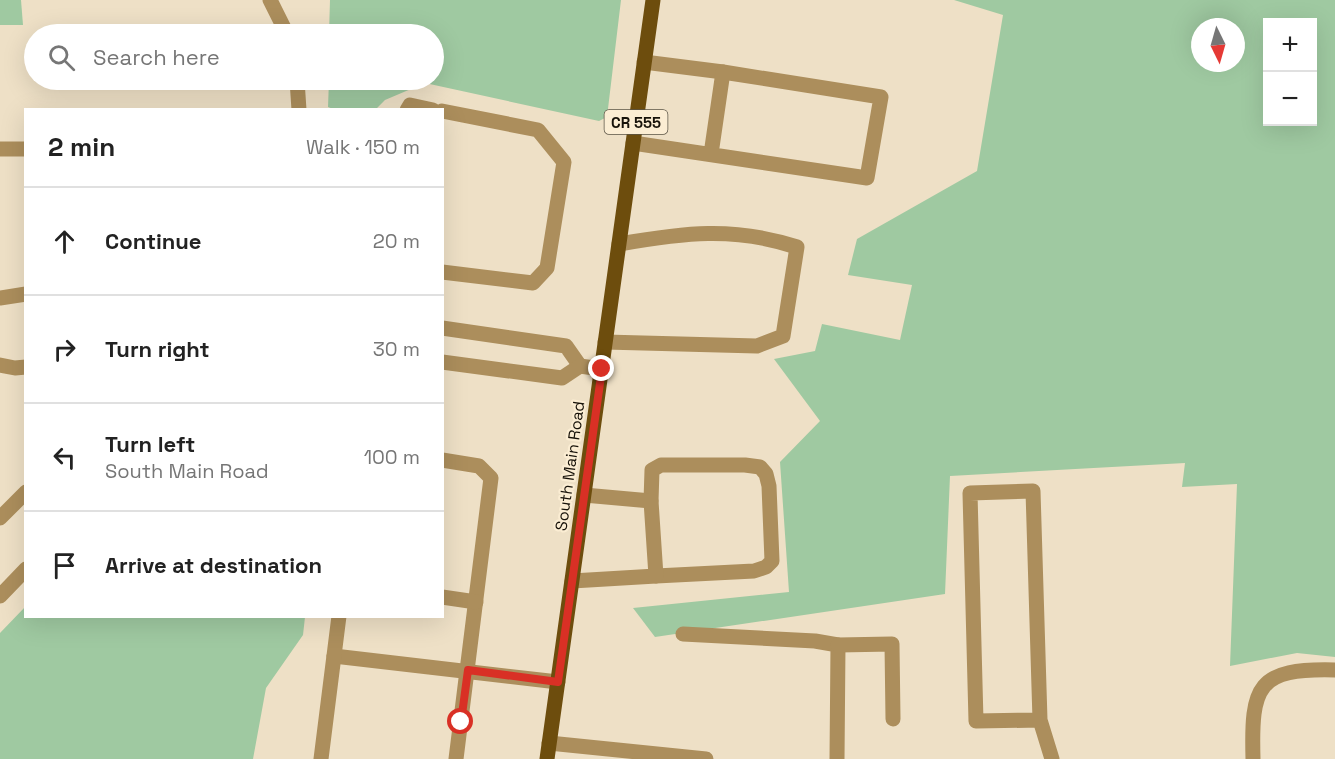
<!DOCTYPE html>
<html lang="en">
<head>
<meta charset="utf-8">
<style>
	:root { --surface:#fff; --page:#f2f2f2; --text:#222; --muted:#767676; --line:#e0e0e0 }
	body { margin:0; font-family:"Space Grotesk",sans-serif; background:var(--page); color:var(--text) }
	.controls { position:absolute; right:18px; top:18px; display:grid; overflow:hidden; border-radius:0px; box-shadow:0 6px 24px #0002 }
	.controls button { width:54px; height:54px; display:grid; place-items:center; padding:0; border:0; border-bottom:2px solid var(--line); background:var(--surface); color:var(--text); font:30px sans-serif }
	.compass { position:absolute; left:1191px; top:18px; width:54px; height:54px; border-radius:50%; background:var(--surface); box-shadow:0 6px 24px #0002; rotate:175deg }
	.stop { position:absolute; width:18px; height:18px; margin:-14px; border:4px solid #d93025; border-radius:50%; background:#fff }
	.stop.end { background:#d93025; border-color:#fff; box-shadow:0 2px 6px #0008 }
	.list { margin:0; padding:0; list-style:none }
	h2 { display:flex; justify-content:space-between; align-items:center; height:78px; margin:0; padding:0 24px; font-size:26px }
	h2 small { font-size:20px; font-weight:400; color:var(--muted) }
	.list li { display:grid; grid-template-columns:39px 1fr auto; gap:18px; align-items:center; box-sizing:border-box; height:108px; padding:0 24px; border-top:2px solid var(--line) }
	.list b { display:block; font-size:22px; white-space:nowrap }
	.list p { margin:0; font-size:20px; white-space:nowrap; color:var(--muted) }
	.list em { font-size:20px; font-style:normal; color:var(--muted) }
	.icon { flex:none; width:33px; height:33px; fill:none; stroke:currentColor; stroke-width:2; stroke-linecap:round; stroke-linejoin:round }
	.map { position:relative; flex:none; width:1335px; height:759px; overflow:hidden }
	.search { position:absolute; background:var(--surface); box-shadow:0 6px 24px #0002; left:24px; top:24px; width:420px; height:66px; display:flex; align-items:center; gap:15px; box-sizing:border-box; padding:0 21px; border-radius:33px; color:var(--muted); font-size:22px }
	.panel { position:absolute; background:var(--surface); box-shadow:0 6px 24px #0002; left:24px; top:108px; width:420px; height:510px; border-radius:0px }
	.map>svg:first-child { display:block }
	.green { fill:#9fc9a1; fill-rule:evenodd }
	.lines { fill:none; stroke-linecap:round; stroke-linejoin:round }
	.minor { stroke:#ac8e5c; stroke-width:15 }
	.major { stroke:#6d4d0d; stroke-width:15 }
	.route { stroke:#d93025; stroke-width:8 }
	.labels { text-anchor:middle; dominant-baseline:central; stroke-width:4.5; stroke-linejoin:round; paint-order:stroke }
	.shield { fill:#fbedd3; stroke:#5b5446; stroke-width:1.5 }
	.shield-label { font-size:15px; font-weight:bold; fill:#171209 }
	.street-label { font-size:16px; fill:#171209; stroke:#fbedd3 }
</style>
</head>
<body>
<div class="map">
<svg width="1335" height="759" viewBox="0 0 1335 759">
	<rect width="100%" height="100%" fill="#eee0c6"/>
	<g class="green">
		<path d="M0,0h21l2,25h-23z"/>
		<path d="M330,0h291l-14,117 -8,4 -174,-38 -40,17 -9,9h-43l-5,-2 1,-27h105v-46h-105z"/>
		<path d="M954,0h381v657l-38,-4 -67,13 7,-182 -55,3 3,-24 -235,13 -5,118 -290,43 -22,-29 156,-16 -9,-130 40,-41 -46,-62 41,-8 7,-27 78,16 12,-55 -64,-10 9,-36 120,-68 26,-156zM1268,22h44v100h-44zM1200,27h36v36h-36z"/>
		<path d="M25,607l1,9 279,1 -2,18 -37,53 -13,71h-253v-126z"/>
	</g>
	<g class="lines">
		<g class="minor">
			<path d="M270,0l17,34"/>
			<path d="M644,62l79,10"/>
			<path d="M297,80l2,30"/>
			<path d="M407,110l3,-5 23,5"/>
			<path d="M442,111l96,19 26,32 -17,106 -14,15 -91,-11"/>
			<path d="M633,143l234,35 14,-81 -158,-25 -12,82"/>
			<path d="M0,149h26"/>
			<path d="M0,298l26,-4"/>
			<path d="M442,328l124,18 14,20"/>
			<path d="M605,342l152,4 26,-10 14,-89c-64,-21 -114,-14 -178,-3"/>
			<path d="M442,362l120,16 18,-12 21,3"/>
			<path d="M0,365l15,3 11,-1"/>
			<path d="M442,460l37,6 12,12 -35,281"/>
			<path d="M651,501l1,-31 9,-5h84l15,2 6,7 3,12 3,75 -6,6 -12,4 -98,5"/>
			<path d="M0,518l26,-26"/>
			<path d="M572,581l84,-5 -5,-75 -67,-6"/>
			<path d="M0,596l26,-27"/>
			<path d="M442,597l34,5"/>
			<path d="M683,634l132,7 23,4 -1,114"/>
			<path d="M838,645l54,-1 1,75"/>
			<path d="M334,656l224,26"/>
			<path d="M1040,720l-64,1 -6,-228 63,-2 7,229 12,39"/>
			<path d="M549,743l157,16"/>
			<path d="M321,759l18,-143"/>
			<path d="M1253,759c-2,-73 4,-91 82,-89"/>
		</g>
		<path class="major" d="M547,759l106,-759"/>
	</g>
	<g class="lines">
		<path class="route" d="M461,722l7,-52 90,12 44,-313"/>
	</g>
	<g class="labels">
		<rect class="shield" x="604.5" y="110" width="63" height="24" rx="4.5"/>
		<g class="shield-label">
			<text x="636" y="122">CR 555</text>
		</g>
		<g class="street-label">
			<text transform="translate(570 466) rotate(-82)">South Main Road</text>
		</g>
	</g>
</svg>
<div class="controls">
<button>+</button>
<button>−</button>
</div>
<svg class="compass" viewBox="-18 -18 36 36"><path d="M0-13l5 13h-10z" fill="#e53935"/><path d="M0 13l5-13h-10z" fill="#767676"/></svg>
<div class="stop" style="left:461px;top:722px"></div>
<div class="stop end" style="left:602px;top:369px"></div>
<div class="search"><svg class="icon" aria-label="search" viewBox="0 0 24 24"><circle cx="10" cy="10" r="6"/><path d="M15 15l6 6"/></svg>Search here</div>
<section class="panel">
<h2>2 min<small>Walk · 150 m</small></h2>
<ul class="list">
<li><svg class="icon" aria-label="ahead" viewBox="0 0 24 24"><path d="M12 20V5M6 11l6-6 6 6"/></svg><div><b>Continue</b></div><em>20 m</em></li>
<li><svg class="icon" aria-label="right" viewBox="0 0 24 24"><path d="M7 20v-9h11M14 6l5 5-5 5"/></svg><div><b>Turn right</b></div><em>30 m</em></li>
<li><svg class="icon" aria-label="left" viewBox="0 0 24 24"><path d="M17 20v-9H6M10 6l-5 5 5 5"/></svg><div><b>Turn left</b><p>South Main Road</p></div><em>100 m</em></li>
<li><svg class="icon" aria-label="arrive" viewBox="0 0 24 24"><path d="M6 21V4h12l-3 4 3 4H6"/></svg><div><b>Arrive at destination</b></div></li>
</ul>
</section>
</div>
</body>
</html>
